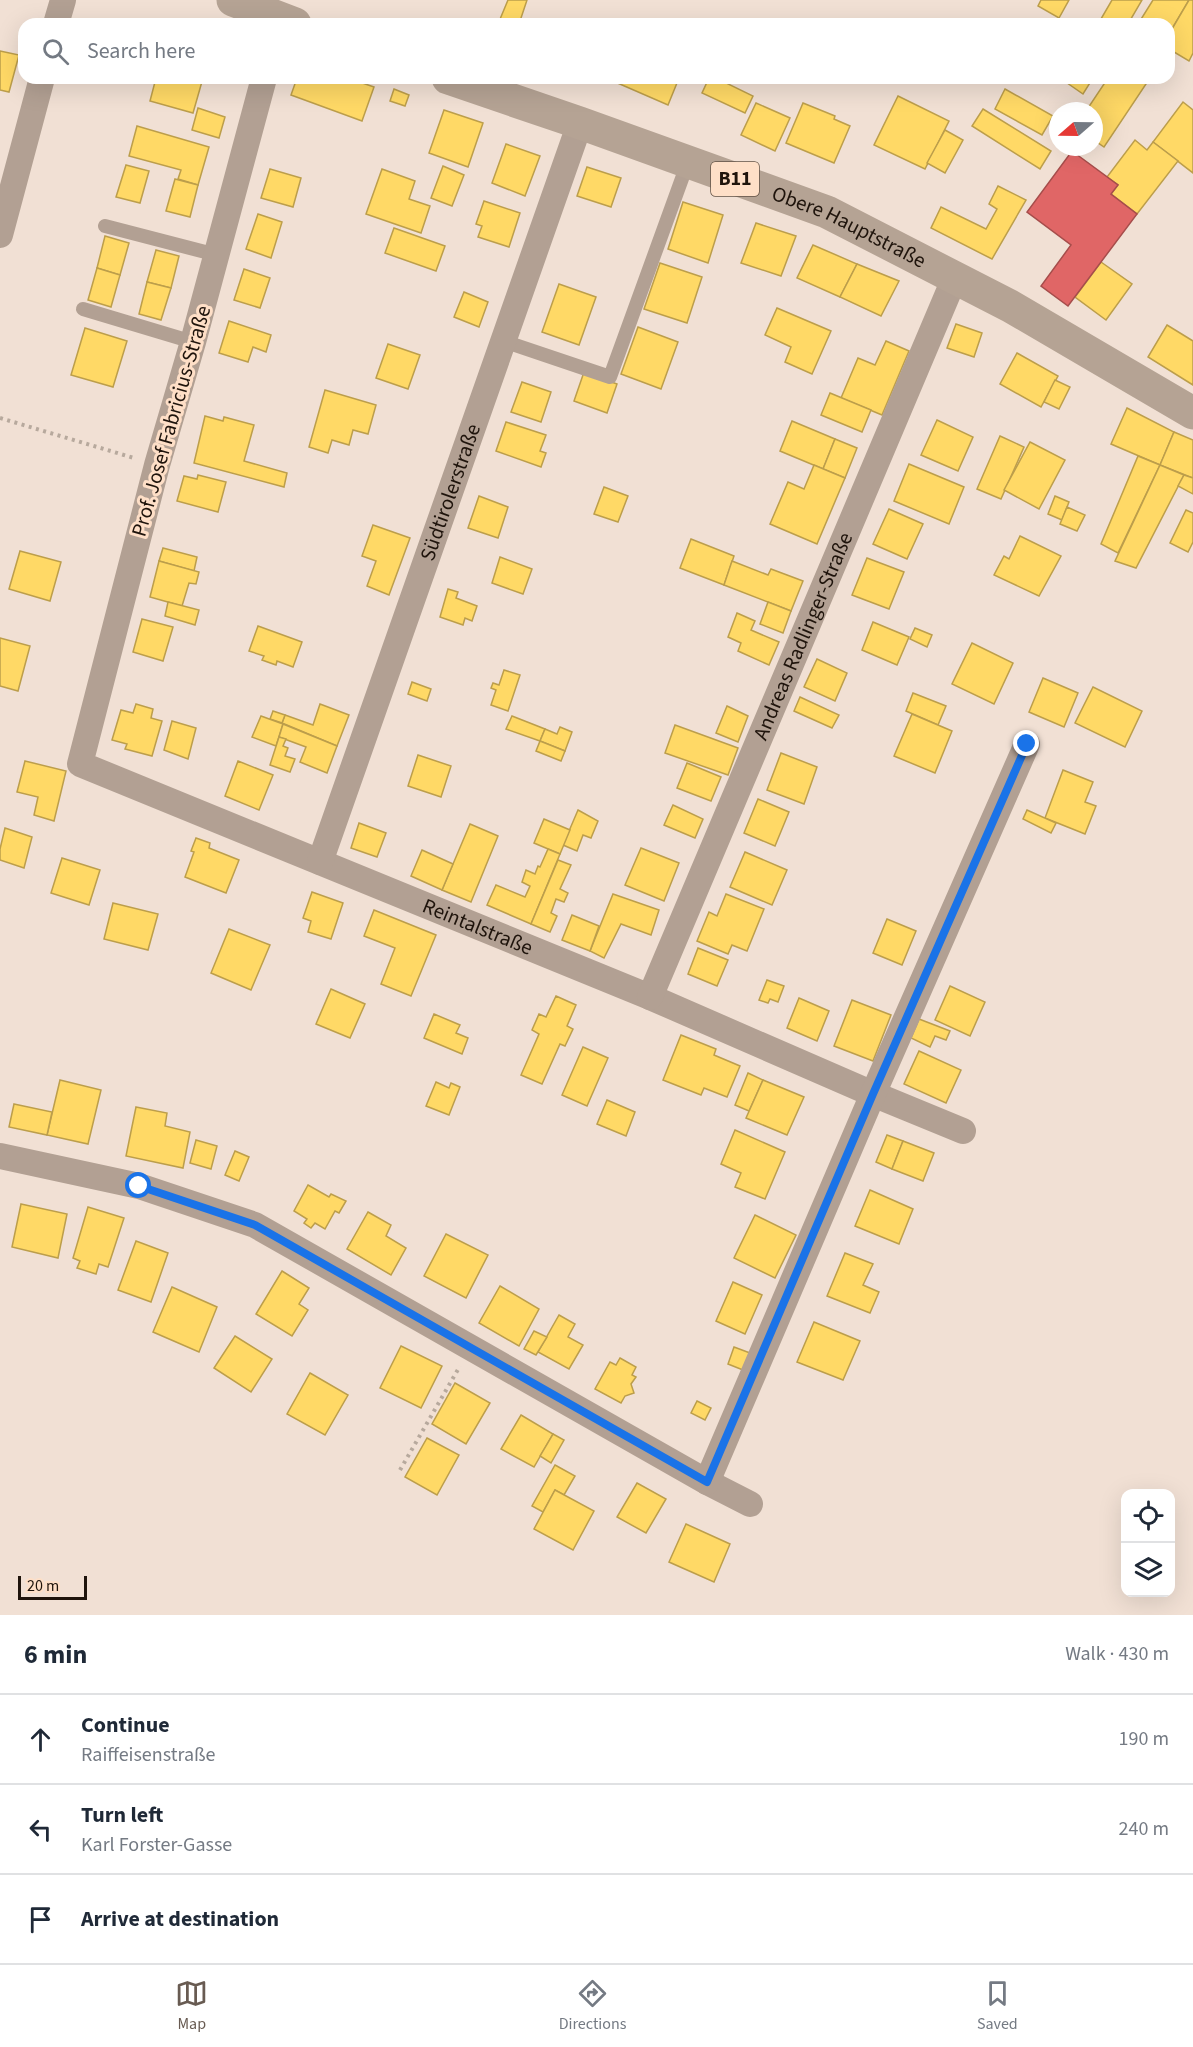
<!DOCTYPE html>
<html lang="en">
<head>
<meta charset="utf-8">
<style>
	:root { --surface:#fff; --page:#f6f6f7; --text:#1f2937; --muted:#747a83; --line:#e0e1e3; --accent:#685b52 }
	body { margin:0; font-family:"Source Sans 3",sans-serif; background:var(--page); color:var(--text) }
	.controls { position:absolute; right:18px; bottom:18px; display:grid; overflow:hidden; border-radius:12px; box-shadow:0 6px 24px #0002 }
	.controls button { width:54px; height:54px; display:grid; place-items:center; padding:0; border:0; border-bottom:2px solid var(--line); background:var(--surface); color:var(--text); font:30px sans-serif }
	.compass { position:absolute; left:1049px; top:102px; width:54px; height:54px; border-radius:50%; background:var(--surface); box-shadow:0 6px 24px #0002; rotate:250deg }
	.scale { position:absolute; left:18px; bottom:15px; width:69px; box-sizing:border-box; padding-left:6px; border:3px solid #1f140c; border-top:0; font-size:16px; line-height:21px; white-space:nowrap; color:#1f140c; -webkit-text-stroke:4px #fedfc7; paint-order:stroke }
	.stop { position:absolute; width:18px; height:18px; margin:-14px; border:4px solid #1a73e8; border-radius:50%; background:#fff }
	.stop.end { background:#1a73e8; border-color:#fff; box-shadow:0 2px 6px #0008 }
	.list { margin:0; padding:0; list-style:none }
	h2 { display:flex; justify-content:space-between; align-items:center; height:78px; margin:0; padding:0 24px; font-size:26px }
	h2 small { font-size:20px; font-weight:400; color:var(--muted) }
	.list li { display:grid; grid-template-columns:39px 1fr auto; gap:18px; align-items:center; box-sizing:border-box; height:90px; padding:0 24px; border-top:2px solid var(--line) }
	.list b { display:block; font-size:22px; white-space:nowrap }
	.list p { margin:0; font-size:20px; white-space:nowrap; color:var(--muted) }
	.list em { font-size:20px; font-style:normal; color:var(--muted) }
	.icon { flex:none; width:33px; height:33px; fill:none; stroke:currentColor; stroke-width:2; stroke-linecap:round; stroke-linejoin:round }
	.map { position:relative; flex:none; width:1193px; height:1615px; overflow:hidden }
	.search { position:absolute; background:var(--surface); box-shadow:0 6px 24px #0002; left:18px; right:18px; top:18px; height:66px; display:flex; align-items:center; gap:15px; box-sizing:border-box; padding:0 21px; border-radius:18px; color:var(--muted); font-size:22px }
	.sheet { height:348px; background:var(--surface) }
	nav { display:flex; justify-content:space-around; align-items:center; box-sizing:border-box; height:84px; border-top:2px solid var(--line); background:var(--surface); font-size:16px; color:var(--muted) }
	nav a { display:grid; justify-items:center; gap:3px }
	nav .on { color:var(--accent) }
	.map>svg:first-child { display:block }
	.homes { fill:#ffd966; stroke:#bc9e4b; stroke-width:1.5 }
	.shops { fill:#e06666; stroke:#a64d4b; stroke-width:1.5 }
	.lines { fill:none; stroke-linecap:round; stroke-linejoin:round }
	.path { stroke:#b7a99d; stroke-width:4; stroke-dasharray:3 4.5; stroke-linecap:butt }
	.lane { stroke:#b2a093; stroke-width:14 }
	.street { stroke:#b2a093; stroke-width:26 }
	.primary { stroke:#b5a394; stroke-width:33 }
	.route { stroke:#1a73e8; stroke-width:8 }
	.labels { text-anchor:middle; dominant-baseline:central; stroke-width:6; stroke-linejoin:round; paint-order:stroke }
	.shield { fill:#fedfc7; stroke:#625144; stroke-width:1.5 }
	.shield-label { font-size:20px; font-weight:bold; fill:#1f140c }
	.street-label { font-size:21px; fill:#1f140c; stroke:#fedfc7 }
</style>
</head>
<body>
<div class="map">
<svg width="1193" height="1615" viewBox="0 0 1193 1615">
	<rect width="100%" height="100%" fill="#f1e0d4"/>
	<g class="homes">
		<path d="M508,0h19l-7,21 7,3h-29z"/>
		<path d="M1041,0h28l-10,18 -21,-12z"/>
		<path d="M1112,0h30l-14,24h-30z"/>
		<path d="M1153,0h36l-20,34v-10h-31z"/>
		<path d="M1189,0h4v53l-4,8 -20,-12v-15z"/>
		<path d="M0,51l19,4 -10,37 -9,-2z"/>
		<path d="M156,78h47l-10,35 -43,-12z"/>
		<path d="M297,78h51l26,9 -12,34 -71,-26z"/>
		<path d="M606,78h73l-11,27z"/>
		<path d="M709,78h19l-2,5 27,13 -8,17 -43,-20z"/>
		<path d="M1060,78h33l-10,16z"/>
		<path d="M1108,78h42l-46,69 -10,-7v-29h-8z"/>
		<path d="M394,89l15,6 -4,11 -15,-5z"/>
		<path d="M1005,89l48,27 -11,19 -47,-26z"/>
		<path d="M898,96l51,25 -24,48 -51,-24z"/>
		<path d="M1183,102l10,8v63l-40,-31z"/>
		<path d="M756,103l34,15 -15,33 -34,-16z"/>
		<path d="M803,103l32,13 -1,3 16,7 -16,37 -48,-20z"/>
		<path d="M198,108l27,9 -6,21 -27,-8z"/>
		<path d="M983,109l68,42 -11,18 -68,-43z"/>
		<path d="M444,110l39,13 -15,44 -39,-14z"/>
		<path d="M137,126l72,21 -11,38 -20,-6 3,-9 -52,-14z"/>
		<path d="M945,130l18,10 -18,33 -18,-10z"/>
		<path d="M1135,140l12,10 6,-8 25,19 -41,53 -26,-20 7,-9 -11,-8z"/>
		<path d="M506,144l34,12 -15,40 -33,-13z"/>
		<path d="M126,165l23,6 -9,32 -24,-6z"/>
		<path d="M443,166l21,9 -12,31 -21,-8z"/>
		<path d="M587,167l34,11 -10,29 -34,-11z"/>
		<path d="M270,169l31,9 -8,29 -32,-9z"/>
		<path d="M382,169l33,12 -6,18 21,7 -9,27 -55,-19z"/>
		<path d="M175,179l23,6 -8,32 -24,-6z"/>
		<path d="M998,186l28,14 -34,59 -61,-31 10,-21 45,22 11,-20 -8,-5z"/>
		<path d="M484,201l36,12 -11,34 -31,-10 4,-11 -6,-2z"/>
		<path d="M683,202l40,13 -15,48 -40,-14z"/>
		<path d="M258,214l24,8 -11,36 -25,-9z"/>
		<path d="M756,223l40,13 -15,40 -40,-13z"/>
		<path d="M394,228l51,18 -9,25 -51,-18z"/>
		<path d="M105,236l24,7 -9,32 -23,-7z"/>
		<path d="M813,245l44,19 -17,33 -43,-19z"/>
		<path d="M156,250l23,6 -8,32 -24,-6z"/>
		<path d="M1101,262l31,22 -26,36 -31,-23z"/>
		<path d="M660,263l42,14 -15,46 -43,-14z"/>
		<path d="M857,264l42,17 -18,35 -41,-19z"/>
		<path d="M97,268l23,7 -9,32 -23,-7z"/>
		<path d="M244,269l26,9 -10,30 -26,-8z"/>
		<path d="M147,282l24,6 -10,32 -22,-6z"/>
		<path d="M559,284l37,13 -17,48 -37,-13z"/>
		<path d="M464,292l24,10 -9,25 -25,-10z"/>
		<path d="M777,308l54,23 -19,43 -27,-12 6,-15 -26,-12z"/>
		<path d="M229,321l42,14 -5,17 -13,-5 -5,15 -29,-9z"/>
		<path d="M956,324l26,9 -8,24 -27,-9z"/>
		<path d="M1167,325l26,16v44l-45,-28z"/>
		<path d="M638,327l40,15 -17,47 -40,-15z"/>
		<path d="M85,328l42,13 -14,46 -42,-12z"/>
		<path d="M886,341l23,10 -27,64 -41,-17 17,-40 17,7z"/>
		<path d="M388,344l32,11 -12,34 -32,-11z"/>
		<path d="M1017,353l41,23 -17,31 -41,-23z"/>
		<path d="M584,372l33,12 -10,29 -33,-12z"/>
		<path d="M1055,380l15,7 -11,22 -15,-7z"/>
		<path d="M522,382l29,10 -10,30 -30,-10z"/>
		<path d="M325,390l51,15 -8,29 -15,-4 -4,15 -17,-5 -4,13 -19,-6z"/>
		<path d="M830,393l41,17 -9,22 -41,-17z"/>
		<path d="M1127,408l47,24 -14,33 -49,-21z"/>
		<path d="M205,416l18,5 1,-4 30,8 -10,36 43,12 -3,14 -90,-24z"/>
		<path d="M937,420l36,17 -15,34 -37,-16z"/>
		<path d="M792,421l43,18 -12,30 -43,-18z"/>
		<path d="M506,422l40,13 -6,16 6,2 -5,14 -45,-16z"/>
		<path d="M1174,432l19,8v38l-33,-13z"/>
		<path d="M1000,436l24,11 -23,52 -24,-10z"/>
		<path d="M835,439l22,9 -12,30 -22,-9z"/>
		<path d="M1030,442l35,18 -26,49 -35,-19z"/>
		<path d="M1138,456l22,9 -42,88 -17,-9z"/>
		<path d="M909,464l55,23 -15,37 -55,-23z"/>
		<path d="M814,465l31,13 -28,66 -47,-20 18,-42 16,7z"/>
		<path d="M1160,465l24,10 -48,93 -21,-7z"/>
		<path d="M198,475l28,7 -8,30 -41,-11 7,-25 13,3z"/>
		<path d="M1184,475l9,3v16l-15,-8z"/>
		<path d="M604,487l24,9 -10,26 -24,-8z"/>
		<path d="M479,496l29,11 -10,31 -30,-10z"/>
		<path d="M1055,496l14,6 -7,18 -14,-6z"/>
		<path d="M1067,507l18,8 -8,16 -17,-7z"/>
		<path d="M889,509l34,15 -16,35 -34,-15z"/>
		<path d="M1186,510l7,3v29l-5,10 -18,-9z"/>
		<path d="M373,525l37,13 -21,57 -22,-9 9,-25 -14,-5z"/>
		<path d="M1020,536l41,20 -22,40 -45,-21 10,-19 5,3z"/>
		<path d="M691,539l43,17 -10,29 -44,-17z"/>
		<path d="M163,548l34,9 -3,14 -35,-10z"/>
		<path d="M20,551l41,11 -11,39 -41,-12z"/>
		<path d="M500,557l32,12 -9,25 -31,-11z"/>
		<path d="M867,558l37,14 -15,37 -37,-14z"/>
		<path d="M159,561l40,11 -3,12 -7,-1 -7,23 -32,-9z"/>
		<path d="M732,561l36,14 3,-6 32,12 -12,30 -67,-26z"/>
		<path d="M448,589l10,3 -2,6 21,8 -5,15 -7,-3 -2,7 -23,-8z"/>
		<path d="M168,602l31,8 -4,15 -30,-9z"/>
		<path d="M768,602l23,9 -8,22 -23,-9z"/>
		<path d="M737,613l18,8 -4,9 28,12 -10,23 -31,-14 3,-8 -13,-6z"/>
		<path d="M142,619l31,8 -10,34 -30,-9z"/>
		<path d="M873,622l36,15 -12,28 -35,-15z"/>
		<path d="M258,626l44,16 -9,25 -16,-6 -1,4 -14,-5 2,-4 -15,-5z"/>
		<path d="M915,628l17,7 -5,12 -17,-8z"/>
		<path d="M0,638l30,8 -12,45 -18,-5z"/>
		<path d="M972,643l41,20 -19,41 -42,-20z"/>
		<path d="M817,659l30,14 -12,28 -31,-14z"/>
		<path d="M504,670l16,5 -12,36 -17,-6 5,-15 -5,-2 2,-5 6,2z"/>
		<path d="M1043,678l35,15 -14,34 -35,-15z"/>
		<path d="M412,682l19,7 -4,12 -19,-7z"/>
		<path d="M1093,687l49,24 -17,36 -50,-24z"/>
		<path d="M913,693l33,13 -8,19 -32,-14z"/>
		<path d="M800,697l39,18 -7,13 -38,-17z"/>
		<path d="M136,704l17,5 -2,9 11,3 -10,35 -27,-7 2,-5 -15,-4 9,-30 12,3z"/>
		<path d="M320,704l29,11 -12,31 -55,-23 3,-8 28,10z"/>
		<path d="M727,706l21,10 -10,26 -22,-9z"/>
		<path d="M273,711l12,4 -3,8 -12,-4z"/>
		<path d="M912,714l40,17 -17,42 -41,-17z"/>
		<path d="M261,716l22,8 -7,22 -24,-9z"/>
		<path d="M512,716l33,13 -5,12 -34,-12z"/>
		<path d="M172,721l24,7 -8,31 -24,-9z"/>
		<path d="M283,724l54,22 -10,27 -27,-11 6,-15 -27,-10z"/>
		<path d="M675,725l63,23 -10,27 -63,-22z"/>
		<path d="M560,727l12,5 -7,19 -25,-10 5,-12 12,5z"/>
		<path d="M279,737l7,2 -3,7 5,2 -3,8 10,3 -5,13 -20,-7z"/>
		<path d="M540,741l25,10 -4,10 -25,-10z"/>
		<path d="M781,753l36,14 -13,37 -37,-14z"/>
		<path d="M418,755l33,11 -10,31 -33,-11z"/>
		<path d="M25,761l41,10 -12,50 -20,-6 4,-18 -21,-5z"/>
		<path d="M238,761l35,14 -14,35 -34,-14z"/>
		<path d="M687,763l34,14 -10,24 -34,-13z"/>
		<path d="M1063,770l30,12 -8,20 11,4 -11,28 -40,-16z"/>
		<path d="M758,799l31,13 -14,34 -31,-13z"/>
		<path d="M673,805l30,14 -8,19 -31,-13z"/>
		<path d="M578,810l20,11 -7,17 -8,-3 -6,16 -14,-6z"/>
		<path d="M1027,810l29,13 -5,10 -28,-14z"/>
		<path d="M544,819l26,11 -10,24 -26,-11z"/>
		<path d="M359,823l27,10 -9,24 -26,-9z"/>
		<path d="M470,824l28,12 -27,66 -29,-12z"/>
		<path d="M5,828l27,9 -8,31 -24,-8v-11z"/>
		<path d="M196,838l14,5 -1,5 30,12 -13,33 -41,-16 9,-25 -3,-1z"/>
		<path d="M641,848l38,15 -15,38 -39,-16z"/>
		<path d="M548,849l12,5 -29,70 -44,-19 9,-20 29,12 5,-11 -8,-4 4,-12 9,4 3,-8 2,1z"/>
		<path d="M422,850l31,14 -11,26 -31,-14z"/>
		<path d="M745,852l42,18 -15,35 -42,-18z"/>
		<path d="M62,858l38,12 -11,35 -38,-12z"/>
		<path d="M558,860l13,5 -11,24 8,4 -4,9 -8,-3 -5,14 6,3 -7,16 -19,-8z"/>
		<path d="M312,892l31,11 -12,36 -23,-7 3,-11 -8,-3z"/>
		<path d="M613,894l46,16 -8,25 -30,-11 -17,34 -14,-7z"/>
		<path d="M726,894l38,15 -17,42 -15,-6 -4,9 -31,-13 12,-29 8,4z"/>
		<path d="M113,903l45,11 -10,36 -44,-11z"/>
		<path d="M374,910l62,25 -25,61 -30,-12 14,-36 -31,-12z"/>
		<path d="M572,915l27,11 -9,25 -28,-11z"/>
		<path d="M887,919l29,12 -14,34 -29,-12z"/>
		<path d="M229,929l41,16 -19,45 -40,-17z"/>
		<path d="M698,948l30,12 -11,26 -29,-12z"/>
		<path d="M767,980l17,6 -6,16 -8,-3 -2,4 -9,-3z"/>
		<path d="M950,986l35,16 -15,34 -35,-16z"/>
		<path d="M331,989l34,15 -15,34 -34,-14z"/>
		<path d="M556,996l20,9 -9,21 6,3 -8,17 -5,-2 -18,40 -21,-9 18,-41 -7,-4 7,-16 7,3z"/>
		<path d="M799,998l30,13 -12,30 -30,-13z"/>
		<path d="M852,1000l39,15 -18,46 -39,-15z"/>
		<path d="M434,1014l26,11 -4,8 12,5 -6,16 -38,-16z"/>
		<path d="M919,1019l31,12 -4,9 -11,-4 -5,11 -19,-9z"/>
		<path d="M681,1035l35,14 -2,6 26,11 -13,31 -23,-9 -3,7 -38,-15z"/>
		<path d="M583,1047l25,11 -21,48 -25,-11z"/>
		<path d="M919,1051l42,19 -15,33 -42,-19z"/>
		<path d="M748,1073l15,7 -14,31 -14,-6z"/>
		<path d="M60,1080l41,10 -13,54 -41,-9z"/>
		<path d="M763,1080l41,17 -17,38 -41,-17z"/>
		<path d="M436,1082l13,6 2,-5 9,4 -11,28 -23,-9z"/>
		<path d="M607,1100l28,12 -9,24 -29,-12z"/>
		<path d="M14,1104l38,8 -5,23 -38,-8z"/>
		<path d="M136,1107l31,6 -2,13 25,6 -7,36 -57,-12z"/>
		<path d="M735,1130l50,22 -20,47 -30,-12 6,-14 -20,-9z"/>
		<path d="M887,1135l16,6 -11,28 -16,-7z"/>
		<path d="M196,1140l21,6 -6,23 -21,-6z"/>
		<path d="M903,1141l31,12 -11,28 -31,-12z"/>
		<path d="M235,1151l14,6 -10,24 -14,-6z"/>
		<path d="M308,1185l21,12 2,-3 15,7 -7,12 -4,-2 -10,18 -10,-6 -4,5 -7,-5 3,-4 -13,-8z"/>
		<path d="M870,1190l43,19 -14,35 -44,-18z"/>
		<path d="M21,1204l46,10 -9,44 -46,-11z"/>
		<path d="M88,1207l36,11 -16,49 -9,-3 -3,10 -19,-6 3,-7 -7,-3z"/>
		<path d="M368,1212l23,13 -5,11 20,12 -15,27 -44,-26z"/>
		<path d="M755,1215l41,20 -21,43 -41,-20z"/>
		<path d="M446,1234l42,21 -22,43 -42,-22z"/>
		<path d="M136,1241l32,12 -17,49 -33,-12z"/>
		<path d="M845,1253l28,11 -10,21 16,7 -9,21 -43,-17z"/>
		<path d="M282,1271l27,17 -10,16 9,6 -16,26 -36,-22z"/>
		<path d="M733,1282l29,13 -17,39 -29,-13z"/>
		<path d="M500,1286l39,23 -20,37 -40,-23z"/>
		<path d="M172,1287l45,20 -18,45 -46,-20z"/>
		<path d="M559,1315l16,9 -7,13 15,8 -14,24 -31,-17z"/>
		<path d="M814,1322l46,19 -17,39 -46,-18z"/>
		<path d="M534,1331l13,6 -11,18 -12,-6z"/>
		<path d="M235,1336l37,23 -21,33 -37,-24z"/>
		<path d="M401,1346l41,20 -21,42 -41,-20z"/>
		<path d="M734,1347l16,6 -7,17 -15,-6z"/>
		<path d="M620,1358l16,9 -4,8 4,2 -5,7 3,9 -9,3 -4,7 -26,-14 15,-27 6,3z"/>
		<path d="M310,1373l38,22 -23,40 -38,-21z"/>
		<path d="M455,1383l35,20 -24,41 -34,-20z"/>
		<path d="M697,1401l14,7 -6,12 -14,-7z"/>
		<path d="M521,1415l32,19 -19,33 -33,-18z"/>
		<path d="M553,1434l11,6 -13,23 -11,-7z"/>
		<path d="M427,1438l32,17 -22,40 -32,-18z"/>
		<path d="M555,1465l20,11 -11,19 -9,-5 -12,22 -11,-6z"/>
		<path d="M637,1483l29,16 -20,34 -29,-16z"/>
		<path d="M555,1490l39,21 -21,39 -39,-21z"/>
		<path d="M686,1524l44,20 -16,38 -45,-20z"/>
	</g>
	<path class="shops" d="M1072,151l46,34 -7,9 26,20 -69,92 -27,-20 30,-41 -44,-33z"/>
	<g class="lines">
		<g class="path">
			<path d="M0,418l134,40"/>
			<path d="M400,1470l60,-104"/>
		</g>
		<g class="lane">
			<path d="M105,226l112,29"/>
			<path d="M83,309l110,33"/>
			<path d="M503,341l107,36 78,-215"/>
		</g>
		<g class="street">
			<path d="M56,24l7,-24"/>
			<path id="s1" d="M264,78l-71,264 -36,123 -77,299 570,233 223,97 90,37"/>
			<path d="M0,235l42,-157"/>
			<path id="s2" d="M320,862l260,-739"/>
			<path id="s3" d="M650,997l305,-720"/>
			<path d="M0,1156l139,30 116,39 452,257 43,22"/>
			<path d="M707,1482l166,-388 154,-350"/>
		</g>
		<g class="primary">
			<path d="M233,0l62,24"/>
			<path id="s4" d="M448,78l132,45 247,89 183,94 183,107"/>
		</g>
	</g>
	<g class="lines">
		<path class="route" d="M139,1186l116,39 452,257 166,-388 154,-350"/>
	</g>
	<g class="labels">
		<rect class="shield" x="711" y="162" width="48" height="34" rx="4.5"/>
		<g class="shield-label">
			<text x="735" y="179">B11</text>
		</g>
		<g class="street-label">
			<text stroke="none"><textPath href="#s4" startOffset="428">Obere Hauptstraße</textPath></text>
			<text transform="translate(171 421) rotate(-74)">Prof. Josef Fabricius-Straße</text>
			<text stroke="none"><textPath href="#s2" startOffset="392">Südtirolerstraße</textPath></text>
			<text stroke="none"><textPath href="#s3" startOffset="392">Andreas Radlinger-Straße</textPath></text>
			<text stroke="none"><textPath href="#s1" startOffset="1140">Reintalstraße</textPath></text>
		</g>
	</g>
</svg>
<div class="controls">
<button><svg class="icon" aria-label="locate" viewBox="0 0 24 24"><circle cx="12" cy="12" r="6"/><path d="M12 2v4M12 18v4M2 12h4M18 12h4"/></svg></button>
<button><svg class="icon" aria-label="layers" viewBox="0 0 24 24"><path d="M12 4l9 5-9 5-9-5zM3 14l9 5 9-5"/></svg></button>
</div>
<svg class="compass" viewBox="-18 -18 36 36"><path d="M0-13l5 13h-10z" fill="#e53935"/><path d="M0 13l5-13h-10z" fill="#747a83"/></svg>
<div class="scale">20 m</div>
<div class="stop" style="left:139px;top:1186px"></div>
<div class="stop end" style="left:1027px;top:744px"></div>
<div class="search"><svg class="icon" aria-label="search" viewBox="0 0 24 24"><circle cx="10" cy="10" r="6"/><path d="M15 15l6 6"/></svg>Search here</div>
</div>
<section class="sheet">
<h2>6 min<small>Walk · 430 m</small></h2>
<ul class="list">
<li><svg class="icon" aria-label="ahead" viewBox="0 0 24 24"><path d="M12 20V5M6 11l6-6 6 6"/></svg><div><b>Continue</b><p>Raiffeisenstraße</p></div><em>190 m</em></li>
<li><svg class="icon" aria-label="left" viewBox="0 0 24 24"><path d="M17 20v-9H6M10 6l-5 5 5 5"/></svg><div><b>Turn left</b><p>Karl Forster-Gasse</p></div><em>240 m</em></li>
<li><svg class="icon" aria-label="arrive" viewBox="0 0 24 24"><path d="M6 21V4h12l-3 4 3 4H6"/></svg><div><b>Arrive at destination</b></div></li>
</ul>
</section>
<nav>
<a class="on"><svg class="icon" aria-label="map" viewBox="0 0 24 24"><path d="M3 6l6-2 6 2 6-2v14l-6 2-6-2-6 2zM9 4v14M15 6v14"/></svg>Map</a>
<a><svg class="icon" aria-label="directions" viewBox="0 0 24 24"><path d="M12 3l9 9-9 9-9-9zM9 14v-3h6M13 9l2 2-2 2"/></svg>Directions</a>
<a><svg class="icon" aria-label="saved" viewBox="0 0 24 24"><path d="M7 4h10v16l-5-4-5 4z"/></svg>Saved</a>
</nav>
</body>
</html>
